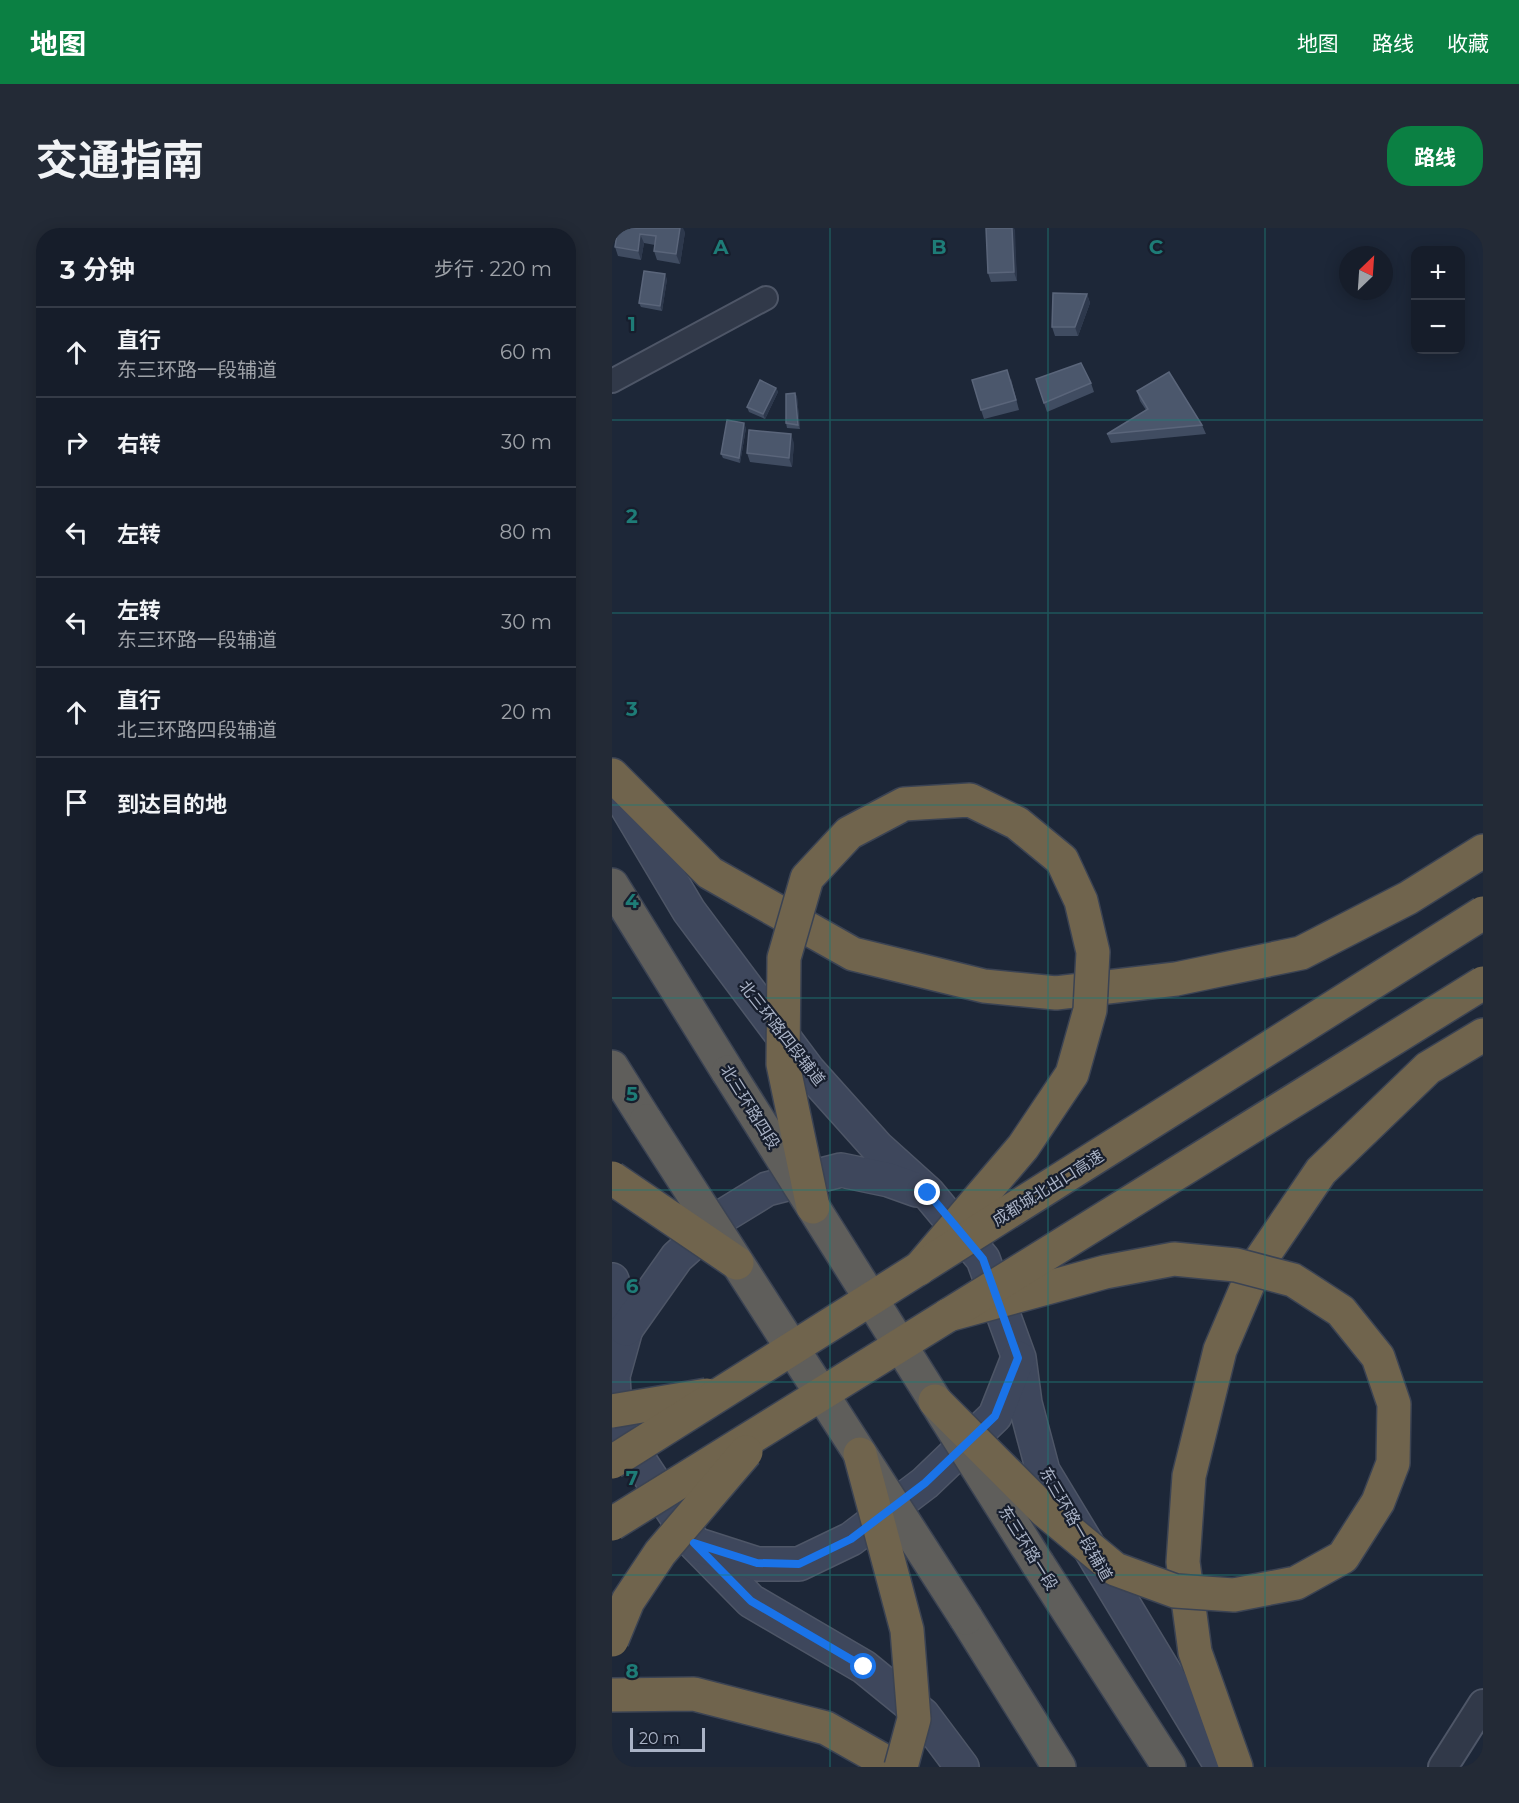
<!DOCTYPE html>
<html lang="zh">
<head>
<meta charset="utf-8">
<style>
	:root { --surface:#161d2a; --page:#232a36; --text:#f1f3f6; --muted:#9ea2a8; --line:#353b47; --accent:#0b8043 }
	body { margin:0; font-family:Montserrat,"Noto Sans SC",sans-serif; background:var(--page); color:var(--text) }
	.controls { position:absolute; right:18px; top:18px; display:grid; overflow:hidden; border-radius:12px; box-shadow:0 3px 15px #0003 }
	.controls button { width:54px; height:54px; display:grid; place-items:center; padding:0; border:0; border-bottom:2px solid var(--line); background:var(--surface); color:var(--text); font:30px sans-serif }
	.compass { position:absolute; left:727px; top:18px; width:54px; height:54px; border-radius:50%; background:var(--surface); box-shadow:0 3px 15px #0003; rotate:25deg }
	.scale { position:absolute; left:18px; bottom:15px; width:75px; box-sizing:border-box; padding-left:6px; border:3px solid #aab3c6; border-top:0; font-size:16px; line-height:21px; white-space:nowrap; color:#aab3c6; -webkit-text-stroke:4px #171e2d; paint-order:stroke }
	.stop { position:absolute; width:18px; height:18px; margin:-14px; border:4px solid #1a73e8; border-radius:50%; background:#fff }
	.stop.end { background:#1a73e8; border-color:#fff; box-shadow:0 2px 6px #0008 }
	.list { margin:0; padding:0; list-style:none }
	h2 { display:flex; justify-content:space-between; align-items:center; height:78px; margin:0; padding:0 24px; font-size:26px }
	h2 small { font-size:20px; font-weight:400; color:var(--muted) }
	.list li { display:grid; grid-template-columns:39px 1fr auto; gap:18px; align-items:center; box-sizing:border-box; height:90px; padding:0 24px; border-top:2px solid var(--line) }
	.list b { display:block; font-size:22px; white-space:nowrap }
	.list p { margin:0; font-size:20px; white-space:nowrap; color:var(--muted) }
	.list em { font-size:20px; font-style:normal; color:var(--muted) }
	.icon { flex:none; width:33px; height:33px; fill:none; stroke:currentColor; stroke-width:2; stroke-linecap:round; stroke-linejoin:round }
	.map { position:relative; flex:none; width:871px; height:1539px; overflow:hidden; border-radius:24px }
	header { display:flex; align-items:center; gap:36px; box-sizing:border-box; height:84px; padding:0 30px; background:var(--accent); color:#fff }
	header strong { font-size:28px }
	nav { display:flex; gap:33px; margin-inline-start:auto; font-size:21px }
	.intro { display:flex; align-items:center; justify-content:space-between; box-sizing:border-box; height:144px; padding:0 36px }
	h1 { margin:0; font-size:42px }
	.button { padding:15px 27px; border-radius:24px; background:var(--accent); color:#fff; font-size:21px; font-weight:700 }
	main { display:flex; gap:36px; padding:0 36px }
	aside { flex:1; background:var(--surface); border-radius:24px; box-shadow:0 3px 15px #0003 }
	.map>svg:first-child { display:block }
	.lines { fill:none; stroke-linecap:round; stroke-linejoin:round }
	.minor-casing { stroke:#4e5667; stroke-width:26 }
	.tertiary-casing { stroke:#4e5667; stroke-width:32 }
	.secondary-casing { stroke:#4e5667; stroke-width:36 }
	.trunk-casing { stroke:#3b4353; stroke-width:36 }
	.motorway-casing { stroke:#3b4353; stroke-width:36 }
	.minor { stroke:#313949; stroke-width:22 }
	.tertiary { stroke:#313949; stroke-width:28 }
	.secondary { stroke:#3e475c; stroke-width:33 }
	.trunk { stroke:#5f5e5b; stroke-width:33 }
	.motorway { stroke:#70644d; stroke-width:33 }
	.trunk-bridge-casing { stroke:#3b4353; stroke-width:36; stroke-linecap:butt }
	.motorway-bridge-casing { stroke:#3b4353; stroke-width:36; stroke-linecap:butt }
	.trunk-bridge { stroke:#5f5e5b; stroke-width:33 }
	.motorway-bridge { stroke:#70644d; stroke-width:33 }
	.wall { fill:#404c61 }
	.shaded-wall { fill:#2d384c }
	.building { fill:#4b576c; stroke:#5a657a; stroke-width:1.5 }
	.route { stroke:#1a73e8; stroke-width:8 }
	.grid { fill:none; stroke:#1e7c77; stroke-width:1.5; stroke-opacity:0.55 }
	.labels { text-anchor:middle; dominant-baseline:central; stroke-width:4.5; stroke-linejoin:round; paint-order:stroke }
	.street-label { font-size:16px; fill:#aab3c6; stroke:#171e2d }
	.grid-label { font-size:20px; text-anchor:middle; font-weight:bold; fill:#1e7c77; stroke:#171e2d; stroke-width:4.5; stroke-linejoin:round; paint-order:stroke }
</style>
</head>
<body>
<header>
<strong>地图</strong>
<nav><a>地图</a><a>路线</a><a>收藏</a></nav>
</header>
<div class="intro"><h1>交通指南</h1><a class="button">路线</a></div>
<main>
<aside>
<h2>3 分钟<small>步行 · 220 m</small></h2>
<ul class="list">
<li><svg class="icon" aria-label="ahead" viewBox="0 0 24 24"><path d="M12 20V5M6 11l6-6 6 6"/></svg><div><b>直行</b><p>东三环路一段辅道</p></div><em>60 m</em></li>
<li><svg class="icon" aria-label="right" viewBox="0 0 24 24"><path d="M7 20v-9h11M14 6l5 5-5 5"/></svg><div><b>右转</b></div><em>30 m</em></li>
<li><svg class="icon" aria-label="left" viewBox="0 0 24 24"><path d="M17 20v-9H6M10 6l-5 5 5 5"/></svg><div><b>左转</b></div><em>80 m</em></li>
<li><svg class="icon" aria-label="left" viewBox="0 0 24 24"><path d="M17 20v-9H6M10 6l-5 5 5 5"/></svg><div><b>左转</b><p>东三环路一段辅道</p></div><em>30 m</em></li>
<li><svg class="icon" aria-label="ahead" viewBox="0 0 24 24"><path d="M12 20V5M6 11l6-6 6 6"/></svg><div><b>直行</b><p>北三环路四段辅道</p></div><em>20 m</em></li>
<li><svg class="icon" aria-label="arrive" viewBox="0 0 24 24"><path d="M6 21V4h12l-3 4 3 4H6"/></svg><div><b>到达目的地</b></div></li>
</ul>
</aside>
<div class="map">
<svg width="871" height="1539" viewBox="0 0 871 1539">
	<rect width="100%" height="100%" fill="#1d2738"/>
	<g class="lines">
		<g class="minor-casing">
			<path id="minor" d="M0,153l154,-83"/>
		</g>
		<g class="tertiary-casing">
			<path id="tertiary" d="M831,1539l40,-63"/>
		</g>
		<g class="secondary-casing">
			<g id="secondary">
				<path d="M0,554l77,129 119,159 69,77 51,46 55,66 36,99 6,45 18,68 179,296"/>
				<path d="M0,1052l14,49 -13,47 3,49 78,118 57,58 113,66 59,48 39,52"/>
				<path d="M14,1101l51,-72 46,-41 44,-27 74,-19 48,10 28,10"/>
				<path d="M86,1317l59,19h42l52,-25 74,-56 70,-67 23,-58"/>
			</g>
		</g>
		<g class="trunk-casing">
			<g id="trunk">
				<path d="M0,657l116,187"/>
				<path d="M0,839l34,54"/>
				<path d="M426,1336l131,203"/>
				<path d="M354,1390l93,149"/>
			</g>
		</g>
		<g class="motorway-casing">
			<g id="motorway">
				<path d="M0,547l98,98 143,81 131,32 72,7 120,-14 125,-26 107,-55 75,-47"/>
				<path d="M0,1467l82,-1 132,34 69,39"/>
				<path d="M624,1539l-41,-115 -12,-90 6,-86 31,-126 35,-82 66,-97 107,-103 55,-33"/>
			</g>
		</g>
		<use href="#minor" class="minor"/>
		<use href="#tertiary" class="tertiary"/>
		<use href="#secondary" class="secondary"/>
		<use href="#trunk" class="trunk"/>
		<use href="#motorway" class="motorway"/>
		<g class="trunk-bridge-casing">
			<g id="trunk-bridge">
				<path d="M116,844l310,492"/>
				<path d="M34,893l320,497"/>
			</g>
		</g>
		<g class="motorway-bridge-casing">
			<g id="motorway-bridge">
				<path d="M0,950l125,85"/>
				<path d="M201,979l-30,-143 1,-106 23,-80 42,-45 55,-29 66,-4 47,23 45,37 19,41 12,51 -3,58 -18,64 -49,73 -104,122"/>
				<path d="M323,1173l110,110 70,58 60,22 59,4 62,-12 47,-26 35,-55 15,-39 1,-59 -16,-47 -37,-46 -48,-31 -57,-15 -62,-6 -69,13 -157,43"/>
				<path d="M0,1183l95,-16"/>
				<path d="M248,1226l47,176 7,89 -13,48"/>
				<path d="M0,1234l871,-549"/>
				<path d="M0,1296l871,-541"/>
				<path d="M0,1412l16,-39 32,-48 86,-101"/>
			</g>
		</g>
		<use href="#trunk-bridge" class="trunk-bridge"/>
		<use href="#motorway-bridge" class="motorway-bridge"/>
	</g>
	<g class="wall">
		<path d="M6,0l67,4 -5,32 -23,-4 -3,-9 1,-6 -11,-2 -3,17 -23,-4 -3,-9z"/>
		<path d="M374,0h28l3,53 -26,1 -3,-9z"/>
		<path d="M55,51l-5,32 -21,-4 -2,-4z"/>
		<path d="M475,66l3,9 -12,33h-23l-3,-9z"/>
		<path d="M399,151l8,31 -35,9 -3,-9z"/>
		<path d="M424,151l55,4 3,9 -47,20z"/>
		<path d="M164,160l2,4 -13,27 -16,-7 -2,-5z"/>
		<path d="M525,163l65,34 4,9 -95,9 -4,-9 39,-24 -6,-9z"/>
		<path d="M183,165l2,4 3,32 -13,-1 -1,-5z"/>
		<path d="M134,200l-6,35 -17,-5 -2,-4z"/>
		<path d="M182,215l-2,24 -42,-5 -3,-9z"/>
	</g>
	<g class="shaded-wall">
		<path d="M68,0h3l2,4 -5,32 -4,-10z"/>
		<path d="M400,0h2l1,2 2,51 -3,-9z"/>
		<path d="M28,6l4,9 -3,17 -3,-9z"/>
		<path d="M53,46l2,5 -5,32 -2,-5z"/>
		<path d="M475,66l3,9 -12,33 -3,-9z"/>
		<path d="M164,160l2,4 -13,27 -2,-5z"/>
		<path d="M183,165l2,4 3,32 -2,-4z"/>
		<path d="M132,195l2,5 -6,35 -1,-5z"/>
		<path d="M179,206l3,9 -2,24 -3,-9z"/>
	</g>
	<g class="building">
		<path d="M6,0h62l-4,26 -22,-3 2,-15 -16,-2 -2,17 -23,-4z"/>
		<path d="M374,0h26l2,44 -26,1z"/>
		<path d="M32,43l21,3 -5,32 -21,-3z"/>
		<path d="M441,65l34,1 -12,33h-23z"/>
		<path d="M469,135l10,20 -47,20 -8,-24z"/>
		<path d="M395,142l9,30 -35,10 -9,-30z"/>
		<path d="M557,144l33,53 -95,9 41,-25 -11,-18z"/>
		<path d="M148,152l16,8 -13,26 -16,-7z"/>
		<path d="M183,165l3,32 -12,-2v-29z"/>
		<path d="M115,192l17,3 -5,35 -18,-4z"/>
		<path d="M137,202l42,4 -2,24 -42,-5z"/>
	</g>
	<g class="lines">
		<path class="route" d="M252,1439l-113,-66 -57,-58 63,20 42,1 52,-25 74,-56 70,-67 23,-58 -35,-99 -55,-66"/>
	</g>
	<path class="grid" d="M218,0v1539M436,0v1539M653,0v1539M0,192h871M0,385h871M0,577h871M0,770h871M0,962h871M0,1154h871M0,1347h871"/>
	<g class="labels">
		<g class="street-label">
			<text transform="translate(170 805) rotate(52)">北三环路四段辅道</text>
			<text transform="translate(138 879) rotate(58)">北三环路四段</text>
			<text transform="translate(436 960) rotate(-32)">成都城北出口高速</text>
			<text transform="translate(464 1296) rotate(60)">东三环路一段辅道</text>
			<text transform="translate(416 1320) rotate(58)">东三环路一段</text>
		</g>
	</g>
	<g class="grid-label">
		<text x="109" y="26">A</text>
		<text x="327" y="26">B</text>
		<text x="544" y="26">C</text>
		<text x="20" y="103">1</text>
		<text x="20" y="295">2</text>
		<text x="20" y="488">3</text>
		<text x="20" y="680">4</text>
		<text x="20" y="873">5</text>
		<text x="20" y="1065">6</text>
		<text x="20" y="1257">7</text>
		<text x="20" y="1450">8</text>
	</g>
</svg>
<div class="controls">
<button>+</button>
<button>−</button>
</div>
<svg class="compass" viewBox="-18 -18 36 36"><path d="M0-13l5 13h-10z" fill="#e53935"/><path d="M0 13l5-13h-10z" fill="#9ea2a8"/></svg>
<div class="scale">20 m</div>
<div class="stop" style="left:252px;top:1439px"></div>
<div class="stop end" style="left:316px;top:965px"></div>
</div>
</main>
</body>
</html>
